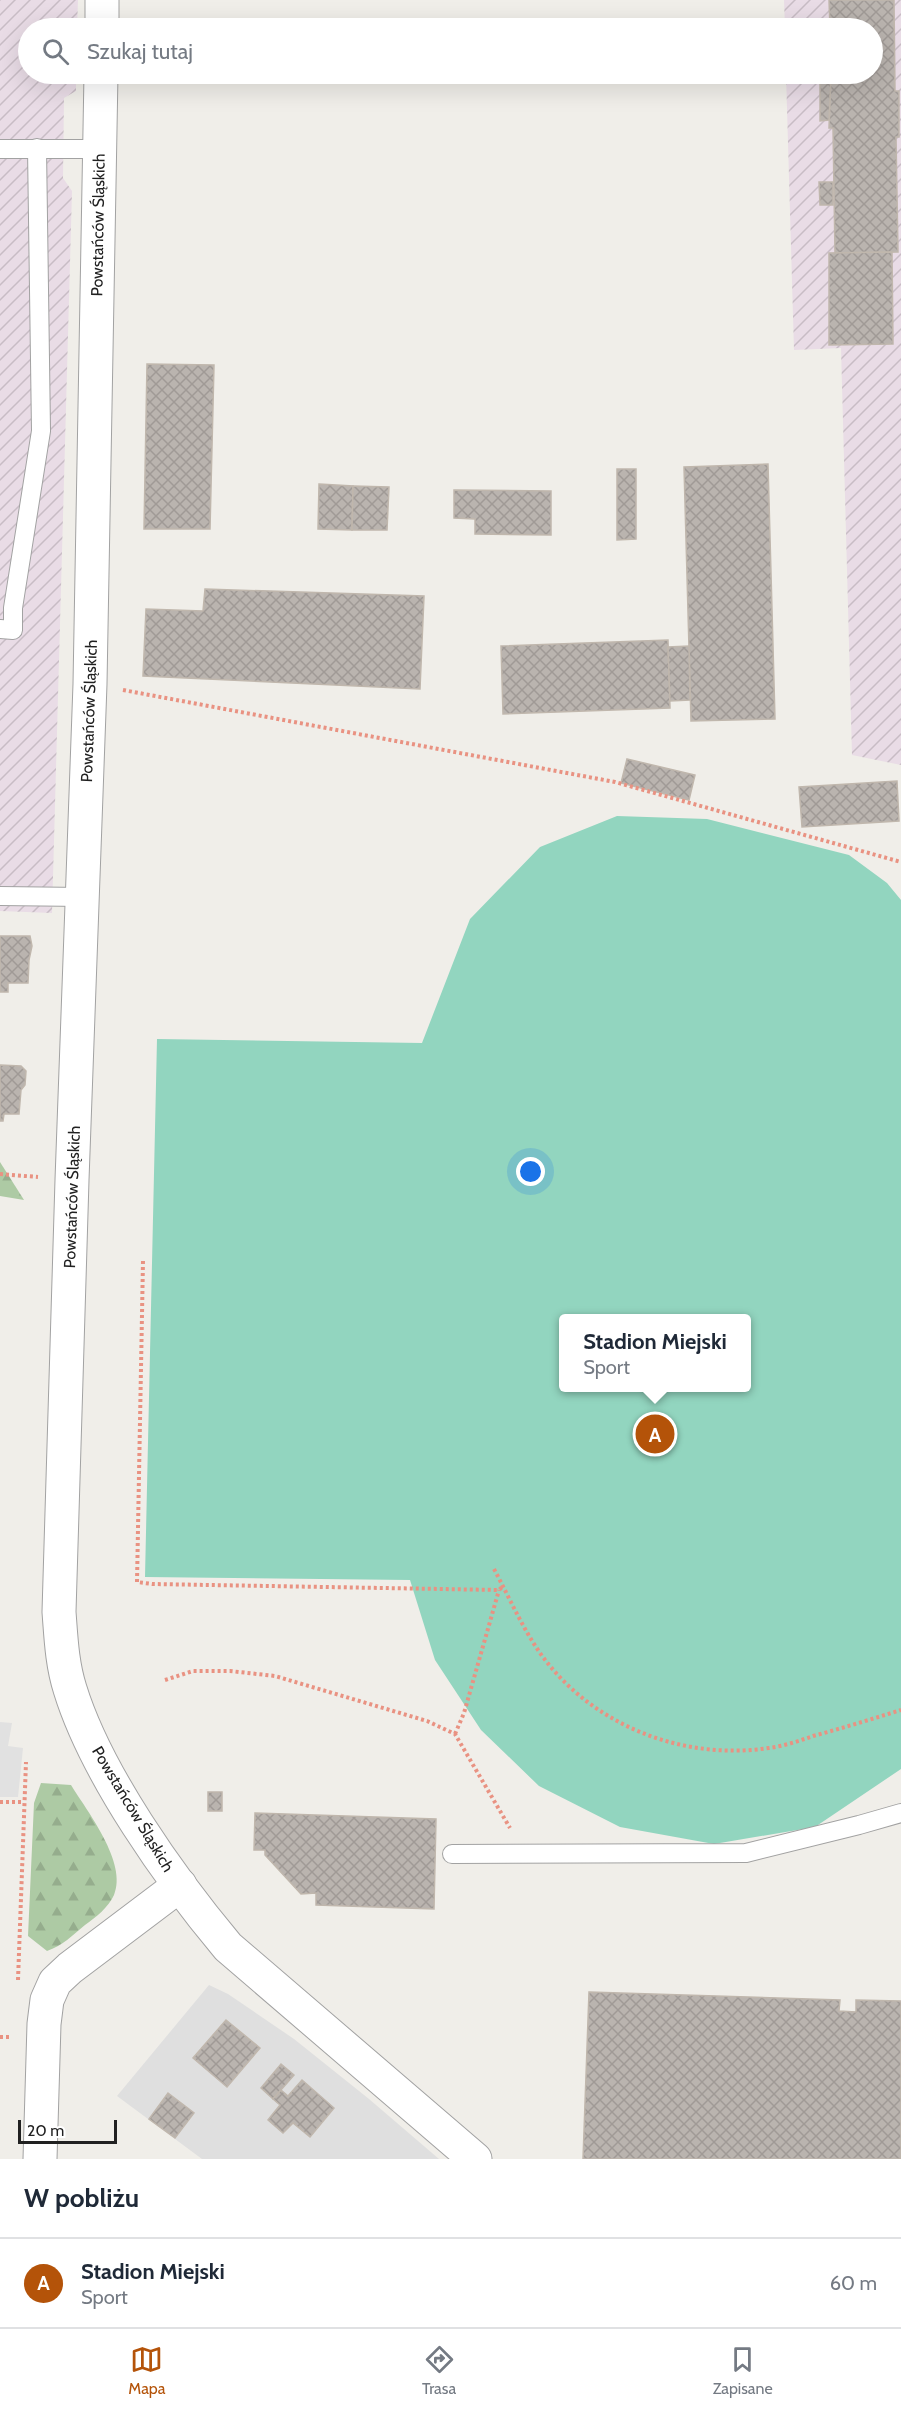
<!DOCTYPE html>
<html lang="pl">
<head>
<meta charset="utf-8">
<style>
	:root { --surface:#fff; --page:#f2f2f3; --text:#1f2937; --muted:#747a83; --line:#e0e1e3; --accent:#b45309 }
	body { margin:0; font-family:Cabin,sans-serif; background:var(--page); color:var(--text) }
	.scale { position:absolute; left:18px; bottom:15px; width:99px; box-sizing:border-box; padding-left:6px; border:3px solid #212121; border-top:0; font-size:16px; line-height:21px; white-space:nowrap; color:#212121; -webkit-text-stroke:4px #fff; paint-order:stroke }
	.you { position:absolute; left:531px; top:1172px; width:21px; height:21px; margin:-15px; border:4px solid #fff; border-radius:50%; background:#1a73e8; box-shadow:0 0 0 9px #1a73e833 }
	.badge { display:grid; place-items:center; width:39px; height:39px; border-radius:50%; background:var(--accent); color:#fff; font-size:20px; font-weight:700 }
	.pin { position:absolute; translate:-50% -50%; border:3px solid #fff; box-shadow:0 2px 6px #0006 }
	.popup { position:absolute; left:559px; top:1314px; width:192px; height:78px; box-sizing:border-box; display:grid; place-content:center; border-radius:6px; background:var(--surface); filter:drop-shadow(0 2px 4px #0005); font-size:20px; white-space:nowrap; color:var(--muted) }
	.popup b { font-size:22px; color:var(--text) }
	.popup::after { content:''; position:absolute; left:50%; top:100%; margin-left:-12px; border:12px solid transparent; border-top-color:var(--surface) }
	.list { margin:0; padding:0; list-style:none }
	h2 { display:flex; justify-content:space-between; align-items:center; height:78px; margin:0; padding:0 24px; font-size:26px }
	h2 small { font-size:20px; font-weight:400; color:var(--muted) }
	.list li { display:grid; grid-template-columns:39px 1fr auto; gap:18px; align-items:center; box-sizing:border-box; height:90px; padding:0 24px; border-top:2px solid var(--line) }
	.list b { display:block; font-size:22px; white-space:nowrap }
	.list p { margin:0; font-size:20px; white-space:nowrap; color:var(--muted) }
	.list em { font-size:20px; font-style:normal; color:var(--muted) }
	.icon { flex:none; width:33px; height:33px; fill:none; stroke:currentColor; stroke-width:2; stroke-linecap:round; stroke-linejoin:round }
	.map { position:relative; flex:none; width:901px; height:2159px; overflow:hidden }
	.search { position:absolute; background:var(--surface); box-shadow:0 6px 24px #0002; left:18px; right:18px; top:18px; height:66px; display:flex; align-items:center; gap:15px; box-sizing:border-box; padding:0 21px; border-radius:33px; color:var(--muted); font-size:22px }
	.sheet { height:168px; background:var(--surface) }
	nav { display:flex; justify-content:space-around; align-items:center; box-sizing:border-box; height:84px; border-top:2px solid var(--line); background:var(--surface); font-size:16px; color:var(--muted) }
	nav a { display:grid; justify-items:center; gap:3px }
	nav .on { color:var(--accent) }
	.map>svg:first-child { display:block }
	.residential { fill:#dfdfdf }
	.industrial { fill:url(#industrial-furrows) }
	.forest { fill:url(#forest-firs) }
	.pitch { fill:#92d5bf; fill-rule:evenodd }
	.parking { fill:#e1e1e1 }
	.building { fill:url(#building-cross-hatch); stroke:#c0b7ad; stroke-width:1.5 }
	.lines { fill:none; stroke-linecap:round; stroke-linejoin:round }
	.service-casing { stroke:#a2a2a2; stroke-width:20 }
	.minor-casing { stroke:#a2a2a2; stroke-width:35 }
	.path { stroke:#e99282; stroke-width:4; stroke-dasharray:3 3; stroke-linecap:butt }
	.service { stroke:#fff; stroke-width:18 }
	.minor { stroke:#fff; stroke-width:33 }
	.labels { text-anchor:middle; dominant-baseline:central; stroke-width:5; stroke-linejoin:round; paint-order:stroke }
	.street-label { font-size:16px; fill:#212121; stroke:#fff }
</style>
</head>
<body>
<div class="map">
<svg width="901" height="2159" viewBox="0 0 901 2159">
	<defs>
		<pattern id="industrial-furrows" width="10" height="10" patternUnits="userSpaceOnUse" patternTransform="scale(1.5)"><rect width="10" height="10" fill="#e9dce6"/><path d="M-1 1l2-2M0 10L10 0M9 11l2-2" fill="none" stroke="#c8bcc5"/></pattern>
		<pattern id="forest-firs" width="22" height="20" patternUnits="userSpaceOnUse" patternTransform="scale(1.5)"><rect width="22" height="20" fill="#adcaa4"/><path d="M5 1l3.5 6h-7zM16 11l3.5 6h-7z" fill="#95ad8d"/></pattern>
		<pattern id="building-cross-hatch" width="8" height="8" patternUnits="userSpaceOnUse" patternTransform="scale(1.5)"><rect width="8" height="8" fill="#bab4af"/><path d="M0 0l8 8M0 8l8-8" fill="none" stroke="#a09a96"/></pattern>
	</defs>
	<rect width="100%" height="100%" fill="#f0eee9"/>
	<path class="residential" d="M209,1985l19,9 66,45 75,60 70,60h-237l-85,-63z"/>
	<g class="industrial">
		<path d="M0,0h78l-1,28h-49v46h48v17l-12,7 -1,80 9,13 -20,722 -52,-2z"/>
		<path d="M784,0h117v765l-49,-10 -11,-407 -47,2 -8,-276h86v-46h-87z"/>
	</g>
	<g class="forest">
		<path d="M0,1162l24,38 -24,-4z"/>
		<path d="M41,1783l30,2c16,26 57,78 43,110 -6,13 -18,22 -29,30 -12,10 -23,21 -38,26l-19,-15 6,-133z"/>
	</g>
	<path class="pitch" d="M617,816l90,3 142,36 38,28 14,17v869l-86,58 -101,17 -94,-17 -81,-41 -58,-56 -46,-70 -25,-80 -265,-3 12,-538 265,4 48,-124 70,-72zM564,1318h182v70h-182z"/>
	<path class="parking" d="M0,1722l12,1 -4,23 15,2 -5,49h-18z"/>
	<g class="building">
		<path d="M829,0h65l1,91h4v46h-3l2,115 -63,1 -2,-125h-4l2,-54h41v-46h-42z"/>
		<path d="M820,74h11l-2,46 -9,1z"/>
		<path d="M819,182h14v23h-13z"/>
		<path d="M892,252l1,92 -64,1v-92z"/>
		<path d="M147,364l67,1 -4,164h-66z"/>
		<path d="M768,464l7,255 -84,2 -7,-254z"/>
		<path d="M617,469h19v70l-19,1z"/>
		<path d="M319,484l34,2 -1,44 -34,-1z"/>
		<path d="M353,486l36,1 -2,43h-35z"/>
		<path d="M454,490l97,1v44l-76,-1v-15l-21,-1z"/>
		<path d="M205,589l219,7 -4,93 -277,-13 3,-67 57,2z"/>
		<path d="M668,640l2,68 -167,6 -2,-68z"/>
		<path d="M689,646l1,54 -20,1 -2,-54z"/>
		<path d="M627,759l68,16 -6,25 -68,-17z"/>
		<path d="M897,781l2,40 -97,6 -3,-40z"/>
		<path d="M0,936h30l2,10 -3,14 -1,23h-20v9h-8z"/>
		<path d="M0,1065l21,1 5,5 -1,14 -4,5 -2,24h-15l-1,7h-3z"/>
		<rect x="208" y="1792" width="14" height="19"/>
		<path d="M255,1813l181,6 -2,90 -118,-4v-12l-15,1 -36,-39v-5h-11z"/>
		<path d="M589,1992l251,8 -1,11 17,1v-12l45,1v158h-318z"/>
		<path d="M226,2020l34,28 -33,39 -34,-29z"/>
		<path d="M281,2064l13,11 -21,24 -12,-11z"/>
		<path d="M302,2080l32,28 -24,29 -17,-14 -10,10 -15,-13 12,-15 -7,-6 8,-9 7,6z"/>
		<path d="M168,2093l26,20 -19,25 -26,-19z"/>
	</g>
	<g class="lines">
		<g class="service-casing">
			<g id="service">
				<path d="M0,149h100"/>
				<path d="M0,629l13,1v-22l28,-177 -4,-283"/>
				<path d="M0,896l83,1"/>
				<path d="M452,1854l294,-1 113,-28 42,-12"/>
			</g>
		</g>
		<g class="minor-casing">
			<g id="minor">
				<path d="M102,28v-28"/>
				<path d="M101,74l-11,610 -18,496 -13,432c2,26 3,52 11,77 26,85 101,190 158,258l247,212"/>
				<path d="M40,2159l4,-135 3,-24 8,-18 15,-14 110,-83"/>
			</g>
		</g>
		<g class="path">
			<path d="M123,690l492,92 286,80"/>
			<path d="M0,1174l38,3"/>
			<path d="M143,1261l-6,321 15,2 347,6 4,-4"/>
			<path d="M494,1569c15,28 28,58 46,84 51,72 142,108 229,95 15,-2 30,-7 44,-12 30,-8 59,-17 88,-26"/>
			<path d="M165,1680l28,-9h37l45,5 152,45 28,13 55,94"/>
			<path d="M455,1734l9,-21 35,-123"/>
			<path d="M0,1802h24"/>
			<path d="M18,1980l8,-218"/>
			<path d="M0,2037h11"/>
		</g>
		<use href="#service" class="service"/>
		<use href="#minor" class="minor"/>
	</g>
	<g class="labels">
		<g class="street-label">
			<text transform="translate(98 225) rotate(-89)">Powstańców Śląskich</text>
			<text transform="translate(89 711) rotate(-88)">Powstańców Śląskich</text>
			<text transform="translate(72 1197) rotate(-88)">Powstańców Śląskich</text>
			<text transform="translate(133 1809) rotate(59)">Powstańców Śląskich</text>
		</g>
	</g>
</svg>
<div class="scale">20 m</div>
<div class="you"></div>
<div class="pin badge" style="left:655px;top:1434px">A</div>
<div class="popup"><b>Stadion Miejski</b>Sport</div>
<div class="search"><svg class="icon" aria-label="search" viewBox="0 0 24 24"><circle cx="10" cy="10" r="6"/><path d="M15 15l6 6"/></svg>Szukaj tutaj</div>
</div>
<section class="sheet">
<h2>W pobliżu<small></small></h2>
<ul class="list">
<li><span class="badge">A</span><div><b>Stadion Miejski</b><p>Sport</p></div><em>60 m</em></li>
</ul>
</section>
<nav>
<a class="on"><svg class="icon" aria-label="map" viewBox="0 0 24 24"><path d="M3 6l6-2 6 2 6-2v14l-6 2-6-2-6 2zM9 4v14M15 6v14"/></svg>Mapa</a>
<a><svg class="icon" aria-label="directions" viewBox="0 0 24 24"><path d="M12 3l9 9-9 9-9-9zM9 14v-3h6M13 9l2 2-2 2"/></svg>Trasa</a>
<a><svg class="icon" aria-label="saved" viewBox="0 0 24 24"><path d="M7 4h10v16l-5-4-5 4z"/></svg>Zapisane</a>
</nav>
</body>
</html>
